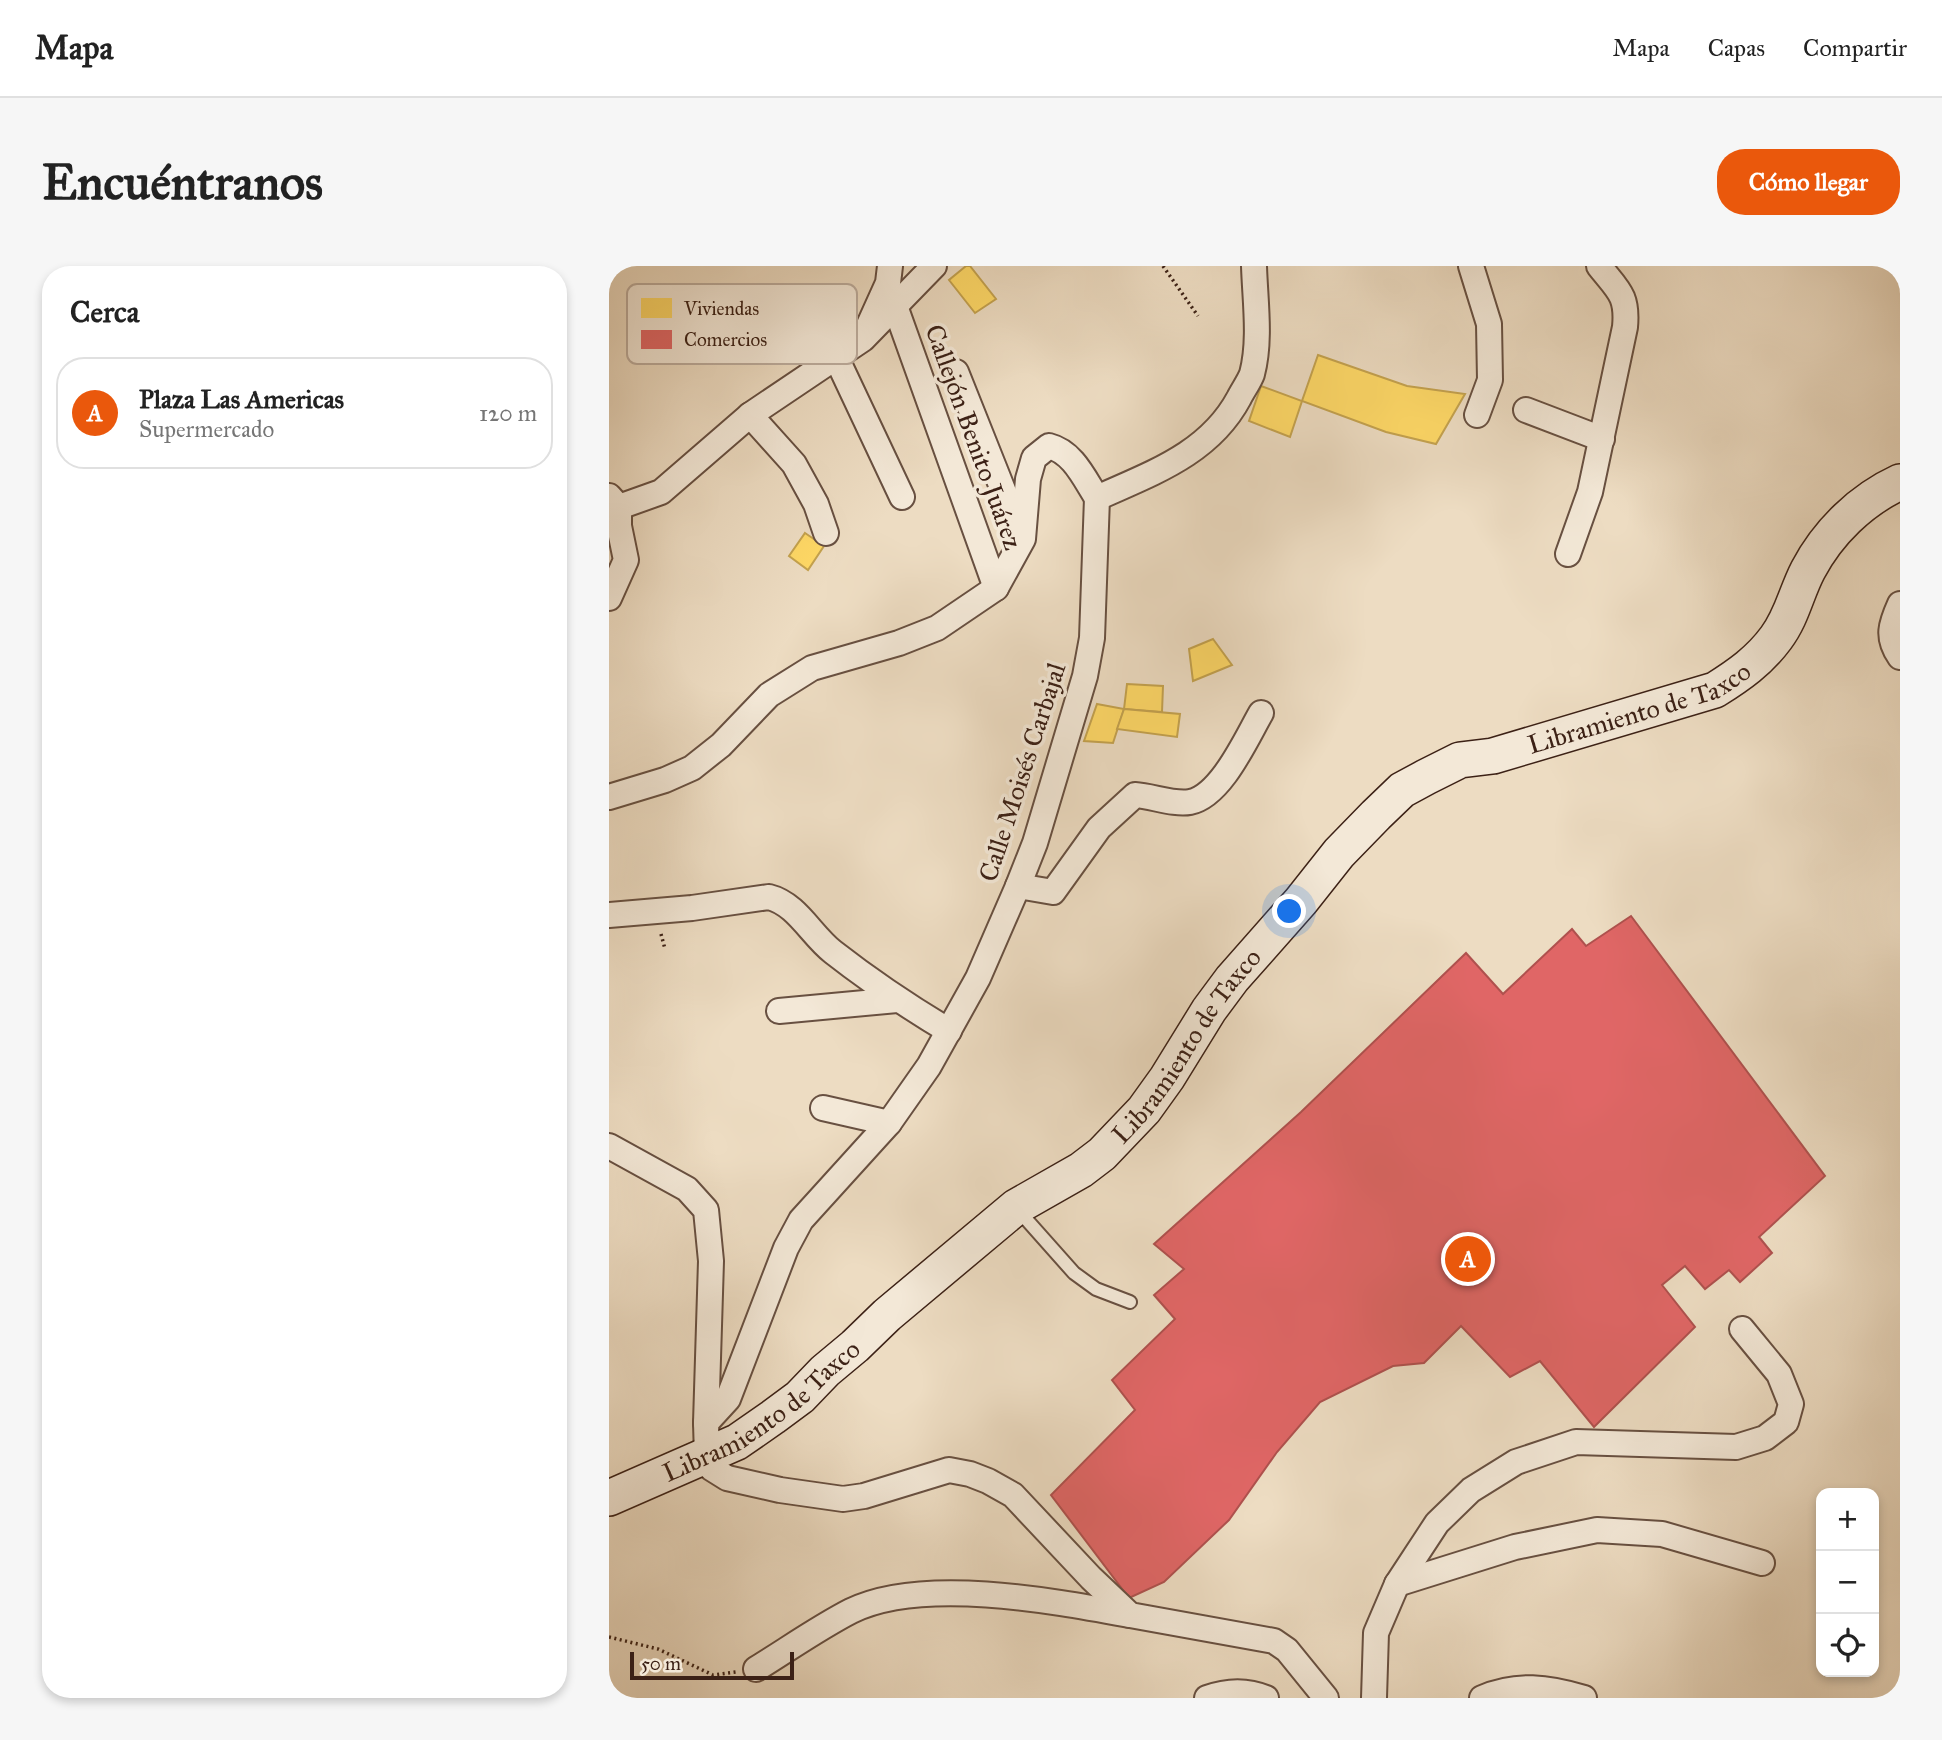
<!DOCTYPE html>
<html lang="es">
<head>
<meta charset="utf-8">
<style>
	:root { --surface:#fff; --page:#f6f6f6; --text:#222; --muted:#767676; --line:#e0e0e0; --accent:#ea580c }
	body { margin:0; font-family:"IM FELL Great Primer",serif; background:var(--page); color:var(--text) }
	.controls { position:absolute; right:21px; bottom:21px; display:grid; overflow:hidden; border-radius:14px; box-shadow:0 4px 10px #0003 }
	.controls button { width:63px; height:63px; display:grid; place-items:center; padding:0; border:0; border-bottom:2px solid var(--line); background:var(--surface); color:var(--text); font:35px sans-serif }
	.scale { position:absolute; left:21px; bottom:18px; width:164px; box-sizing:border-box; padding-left:7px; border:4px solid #3c2116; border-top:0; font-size:19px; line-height:24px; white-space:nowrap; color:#3c2116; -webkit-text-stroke:5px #f3e8d7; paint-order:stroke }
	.you { position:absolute; left:681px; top:646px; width:24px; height:24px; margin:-18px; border:5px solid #fff; border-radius:50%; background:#1a73e8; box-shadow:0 0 0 10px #1a73e833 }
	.badge { display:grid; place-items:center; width:46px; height:46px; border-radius:50%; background:var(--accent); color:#fff; font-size:23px; font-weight:700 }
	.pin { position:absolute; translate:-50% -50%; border:4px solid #fff; box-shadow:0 2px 7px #0006 }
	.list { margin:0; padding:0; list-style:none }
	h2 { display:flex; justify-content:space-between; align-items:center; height:91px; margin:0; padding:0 28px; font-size:30px }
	h2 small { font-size:23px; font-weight:400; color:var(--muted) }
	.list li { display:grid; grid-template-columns:46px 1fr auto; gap:21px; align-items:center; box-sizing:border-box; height:112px; margin:0 14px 14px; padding:0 14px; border:2px solid var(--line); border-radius:28px }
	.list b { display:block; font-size:26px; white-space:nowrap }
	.list p { margin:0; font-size:23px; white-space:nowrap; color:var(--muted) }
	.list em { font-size:23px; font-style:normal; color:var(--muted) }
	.icon { flex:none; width:38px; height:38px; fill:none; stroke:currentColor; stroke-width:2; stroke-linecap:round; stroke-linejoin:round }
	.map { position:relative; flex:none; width:1291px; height:1432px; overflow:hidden; border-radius:28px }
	header { display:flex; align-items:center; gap:42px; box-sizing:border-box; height:98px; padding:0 35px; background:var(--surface); border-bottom:2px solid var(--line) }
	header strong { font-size:33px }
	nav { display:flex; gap:38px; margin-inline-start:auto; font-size:24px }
	.intro { display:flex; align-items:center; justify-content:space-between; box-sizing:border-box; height:168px; padding:0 42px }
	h1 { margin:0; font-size:49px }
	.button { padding:18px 32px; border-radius:28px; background:var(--accent); color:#fff; font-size:24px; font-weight:700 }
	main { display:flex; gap:42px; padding:0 42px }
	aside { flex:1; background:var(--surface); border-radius:28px; box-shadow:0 4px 10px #0003 }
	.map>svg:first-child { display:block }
	.homes { fill:#ffd966; stroke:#c4a24e; stroke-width:2 }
	.shops { fill:#e06666; stroke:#af514e; stroke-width:2 }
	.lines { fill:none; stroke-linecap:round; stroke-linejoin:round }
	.lane-casing { stroke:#685041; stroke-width:16 }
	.street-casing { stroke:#685041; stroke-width:28 }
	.secondary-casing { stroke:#3c2116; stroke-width:38 }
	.path { stroke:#3c2116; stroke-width:3.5; stroke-dasharray:2 3.5; stroke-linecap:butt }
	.lane { stroke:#f3e8d7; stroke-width:12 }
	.street { stroke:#f3e8d7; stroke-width:24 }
	.secondary { stroke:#f3e8d7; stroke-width:35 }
	.labels { text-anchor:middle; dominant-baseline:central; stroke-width:7; stroke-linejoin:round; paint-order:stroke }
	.street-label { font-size:26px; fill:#3c2116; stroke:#f3e8d7 }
	.key { fill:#f3e8d7; stroke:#bcac9d; stroke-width:2 }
	.key-label { font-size:19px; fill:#3c2116 }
</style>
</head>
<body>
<header>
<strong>Mapa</strong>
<nav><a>Mapa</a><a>Capas</a><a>Compartir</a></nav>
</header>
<div class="intro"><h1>Encuéntranos</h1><a class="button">Cómo llegar</a></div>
<main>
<aside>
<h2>Cerca<small></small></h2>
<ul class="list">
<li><span class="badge">A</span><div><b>Plaza Las Americas</b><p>Supermercado</p></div><em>120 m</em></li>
</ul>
</aside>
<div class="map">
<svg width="1291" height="1432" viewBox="0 0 1291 1432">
	<rect width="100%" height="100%" fill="#eddcc2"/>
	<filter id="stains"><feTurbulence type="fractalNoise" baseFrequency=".00286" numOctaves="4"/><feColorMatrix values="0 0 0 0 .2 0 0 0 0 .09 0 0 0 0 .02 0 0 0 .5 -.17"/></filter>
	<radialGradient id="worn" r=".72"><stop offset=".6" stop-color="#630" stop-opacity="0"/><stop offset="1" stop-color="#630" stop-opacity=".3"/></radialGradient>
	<g class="homes">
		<path d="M357,0h4l26,33 -21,14 -26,-33z"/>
		<path d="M709,89l89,31 58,8 -29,50 -50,-12 -84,-31z"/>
		<path d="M652,120l41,15 -12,36 -41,-16z"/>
		<path d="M196,267l19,13 -16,24 -19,-14z"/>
		<path d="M604,373l19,26 -39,16 -4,-32z"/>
		<path d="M518,418l36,2 -1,26 -38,-3z"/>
		<path d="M488,438l27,5 -11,34 -29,-2z"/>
		<path d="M515,443l56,5 -3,23 -60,-8z"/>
	</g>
	<path class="shops" d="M1022,650l194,260 -66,61 13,16 -32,29 -11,-12 -24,19 -20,-23 -23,19 33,42 -101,100 -54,-66 -30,16 -49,-51 -37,37 -31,3 -73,36 -43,50 -48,68 -65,62 -35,16 -78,-103 84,-85 -23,-30 63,-61 -21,-24 30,-26 -30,-25 147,-132 165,-159 37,41 69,-65 14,17z"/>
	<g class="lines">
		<g class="lane-casing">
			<path id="lane" d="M409,944l56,63 22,16 34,13"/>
		</g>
		<g class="street-casing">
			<g id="street">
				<path d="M862,0l18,58 1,56 -13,35"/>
				<path d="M286,40l101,282"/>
				<path d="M260,59l19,-42 2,-17"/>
				<path d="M227,91l66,140"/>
				<path d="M347,106l65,163"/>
				<path d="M917,144l76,29"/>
				<path d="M141,149l44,49 22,40 10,29"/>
				<path d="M488,232l-5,140 -7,38 -50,167 -17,43 -40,92 -49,88 -40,57 -88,97 -15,28 -58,151 -22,24 1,33 4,12 16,10 53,12 63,9 21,-3 85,-26 21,4 18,7 25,14 78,83 39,37 144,26 13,9 39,48"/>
				<path d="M488,232c55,-25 112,-44 142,-100 4,-8 10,-16 13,-24 9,-34 3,-74 2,-108"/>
				<path d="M10,241l42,-15 89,-77 113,-76 71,-73"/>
				<path d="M959,288l22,-62 35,-165c3,-32 -7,-37 -26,-61"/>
				<path d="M0,332l17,-38 -7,-34v-19l-10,-11"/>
				<path d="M1291,338c-9,20 -14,33 0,53"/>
				<path d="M0,531l56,-17 27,-12 29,-23 48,-50 43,-27 87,-25 38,-15 59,-40 27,-49 5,-60 6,-21 15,-12c24,6 35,32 48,52"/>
				<path d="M409,620l35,6 46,-64 36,-33c17,1 39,10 55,7 31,-6 56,-63 71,-89"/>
				<path d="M0,649l83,-7 77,-11c28,7 42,38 64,55 37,29 76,55 116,79"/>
				<path d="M170,745l118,-11"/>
				<path d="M214,842l66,15"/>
				<path d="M0,880l78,43 19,21 5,51 -5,162"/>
				<path d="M788,1318l118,-37 82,-17 65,4 100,29"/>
				<path d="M147,1403c31,-19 62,-41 95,-58 71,-35 203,-10 279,4"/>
				<path d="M598,1432c19,-7 40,-8 59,0"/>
				<path d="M765,1432l2,-65 21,-49 40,-61 34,-33 45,-28 60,-20 160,5 29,-9 21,-16 5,-18 -12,-30 -37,-45"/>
				<path d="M873,1432c35,-15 66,-11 102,0"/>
			</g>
		</g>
		<g class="secondary-casing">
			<g id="secondary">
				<path id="s1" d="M0,1232l128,-56 36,-25 27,-20 25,-26 30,-25 32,-31 129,-108 65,-37 21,-16 42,-44 23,-32 42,-68 23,-31 69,-78 38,-48 37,-38 26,-25 24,-13 34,-17 33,-4 222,-66c24,-15 44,-29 61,-52 16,-21 20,-45 32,-68 20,-38 53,-70 92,-88"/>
			</g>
		</g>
		<g class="path">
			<path d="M554,0l35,50"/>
			<path d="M52,668l4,15"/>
			<path d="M0,1371l49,12 55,26 23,-3"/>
		</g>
		<use href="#lane" class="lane"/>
		<use href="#street" class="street"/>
		<use href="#secondary" class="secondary"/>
	</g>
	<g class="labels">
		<g class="street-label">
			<text transform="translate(365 171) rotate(70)">Callejón Benito Juárez</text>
			<text stroke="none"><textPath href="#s1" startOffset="1332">Libramiento de Taxco</textPath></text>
			<text transform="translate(413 506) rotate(-72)">Calle Moisés Carbajal</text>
			<text stroke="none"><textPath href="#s1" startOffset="744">Libramiento de Taxco</textPath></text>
			<text stroke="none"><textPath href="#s1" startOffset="177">Libramiento de Taxco</textPath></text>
		</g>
	</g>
	<rect x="18" y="18" width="230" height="80" rx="10" class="key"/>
	<rect x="32" y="32" width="31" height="20" fill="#ffd966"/>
	<rect x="32" y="64" width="31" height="19" fill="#e06666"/>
	<g class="key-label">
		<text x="75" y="49">Viviendas</text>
		<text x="75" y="80">Comercios</text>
	</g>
	<rect width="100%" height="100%" filter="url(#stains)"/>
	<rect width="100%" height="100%" fill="url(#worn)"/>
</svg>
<div class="controls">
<button>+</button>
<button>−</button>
<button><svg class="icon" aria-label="locate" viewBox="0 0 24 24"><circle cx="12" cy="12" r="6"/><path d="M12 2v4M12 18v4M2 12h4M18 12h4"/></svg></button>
</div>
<div class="scale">50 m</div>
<div class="you"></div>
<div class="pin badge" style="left:859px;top:993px">A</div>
</div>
</main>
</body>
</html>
